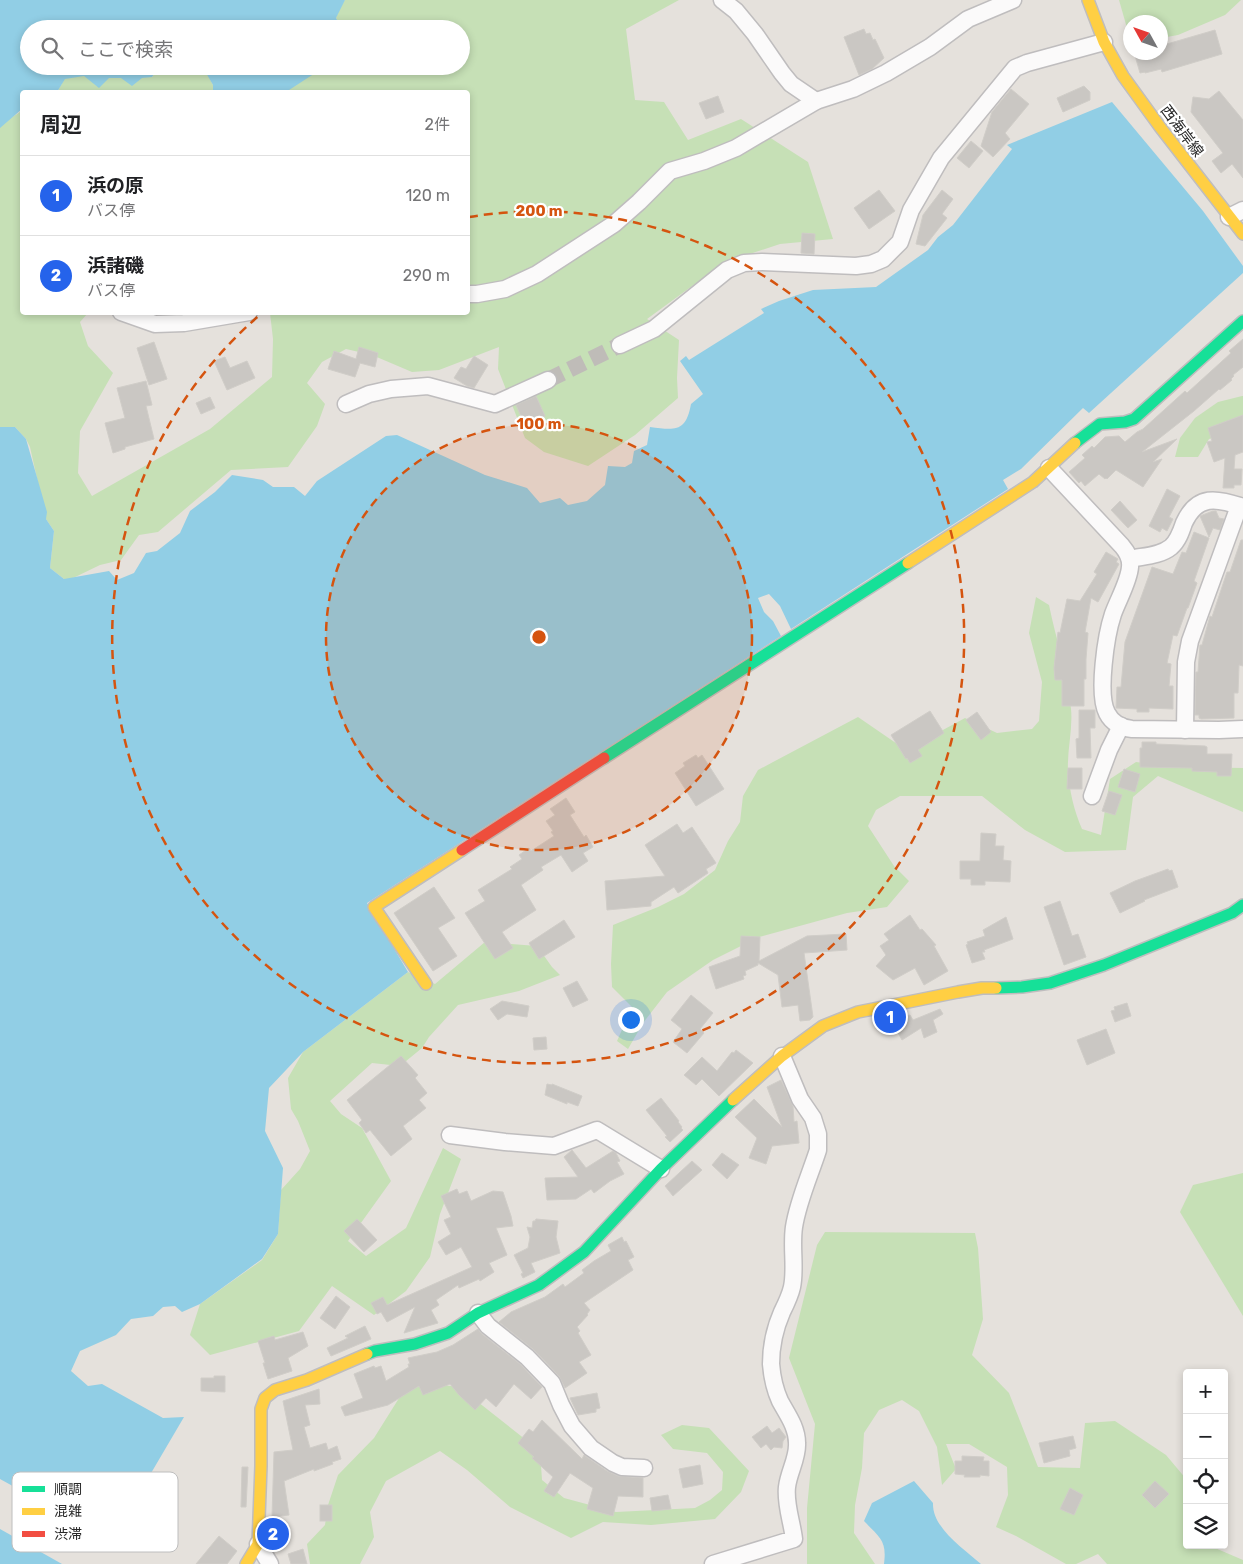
<!DOCTYPE html>
<html lang="ja">
<head>
<meta charset="utf-8">
<style>
	:root { --surface:#fff; --page:#f2f2f2; --text:#202124; --muted:#757577; --line:#e0e0e0; --accent:#2563eb }
	body { margin:0; font-family:Rubik,"Noto Sans JP",sans-serif; background:var(--page); color:var(--text) }
	.controls { position:absolute; right:15px; bottom:15px; display:grid; overflow:hidden; border-radius:5px; box-shadow:0 2px 8px #0003 }
	.controls button { width:45px; height:45px; display:grid; place-items:center; padding:0; border:0; border-bottom:1px solid var(--line); background:var(--surface); color:var(--text); font:25px sans-serif }
	.compass { position:absolute; left:1123px; top:15px; width:45px; height:45px; border-radius:50%; background:var(--surface); box-shadow:0 2px 8px #0003; rotate:310deg }
	.you { position:absolute; left:630px; top:1019px; width:18px; height:18px; margin:-12px; border:4px solid #fff; border-radius:50%; background:#1a73e8; box-shadow:0 0 0 8px #1a73e833 }
	.badge { display:grid; place-items:center; width:32px; height:32px; border-radius:50%; background:var(--accent); color:#fff; font-size:16px; font-weight:700 }
	.pin { position:absolute; translate:-50% -50%; border:2px solid #fff; box-shadow:0 1px 5px #0006 }
	.list { margin:0; padding:0; list-style:none }
	h2 { display:flex; justify-content:space-between; align-items:center; height:65px; margin:0; padding:0 20px; font-size:21px }
	h2 small { font-size:16px; font-weight:400; color:var(--muted) }
	.list li { display:grid; grid-template-columns:32px 1fr auto; gap:15px; align-items:center; box-sizing:border-box; height:80px; padding:0 20px; border-top:1px solid var(--line) }
	.list b { display:block; font-size:19px; white-space:nowrap }
	.list p { margin:0; font-size:16px; white-space:nowrap; color:var(--muted) }
	.list em { font-size:16px; font-style:normal; color:var(--muted) }
	.icon { flex:none; width:28px; height:28px; fill:none; stroke:currentColor; stroke-width:2; stroke-linecap:round; stroke-linejoin:round }
	.map { position:relative; flex:none; width:1243px; height:1564px; overflow:hidden }
	.search { position:absolute; background:var(--surface); box-shadow:0 2px 8px #0003; left:20px; top:20px; width:450px; height:55px; display:flex; align-items:center; gap:12px; box-sizing:border-box; padding:0 18px; border-radius:28px; color:var(--muted); font-size:19px }
	.panel { position:absolute; background:var(--surface); box-shadow:0 2px 8px #0003; left:20px; top:90px; width:450px; height:225px; border-radius:5px }
	.map>svg:first-child { display:block }
	.green { fill:#c6e0b6 }
	.water { fill:#91cee5 }
	.building { fill:#cac7c3; stroke:#d0cdc8 }
	.lines { fill:none; stroke-linecap:round; stroke-linejoin:round }
	.street-tunnel { stroke:#bfbcb8; stroke-width:16; stroke-dasharray:16 8; stroke-linecap:butt }
	.street-casing { stroke:#bfbdbe; stroke-width:19 }
	.fast-casing { stroke:#bfbdbe; stroke-width:14 }
	.slow-casing { stroke:#bfbdbe; stroke-width:14 }
	.jam-casing { stroke:#bfbdbe; stroke-width:14 }
	.street { stroke:#fbfafa; stroke-width:16 }
	.fast { stroke:#16e098; stroke-width:11 }
	.slow { stroke:#ffcf43; stroke-width:11 }
	.jam { stroke:#f24e42; stroke-width:11 }
	.ring { fill:none; stroke:#d5540f; stroke-width:2.5; stroke-dasharray:9 6 }
	.labels { text-anchor:middle; dominant-baseline:central; stroke-width:4.5; stroke-linejoin:round; paint-order:stroke }
	.street-label { font-size:15px; fill:#272727; stroke:#fff }
	.key { fill:#fff; stroke:#bebebe; stroke-width:1 }
	.key-label { font-size:14px; fill:#272727 }
	.centre { fill:#d5540f; stroke:#fff; stroke-width:2.5 }
	.ring-label { font-size:15px; text-anchor:middle; font-weight:bold; fill:#d5540f; stroke:#fff; stroke-width:4.5; stroke-linejoin:round; paint-order:stroke }
</style>
</head>
<body>
<div class="map">
<svg width="1243" height="1564" viewBox="0 0 1243 1564">
	<rect width="100%" height="100%" fill="#e5e1dc"/>
	<g class="green">
		<path d="M345,0h334l-53,29 9,71 29,2 24,38 53,-21 67,43 25,77 -53,5 -55,18 -78,57 32,21 -2,38 1,20 -43,37 -47,31 -44,-14 -19,-14 -27,-69 1,-22 -60,23 -27,2 -40,-17 -26,-6 -24,13 -15,21 18,21 -8,22 -29,41 -57,3 -73,62 -19,3 -18,25 -21,5 -29,14h-7l-14,-11 4,-37 -8,-12 -16,-72 -4,-8 -11,-12h-15v-301c5,-6 16,-10 22,-16v202l66,1 -8,9 8,24 25,27 -33,58 -2,42 14,23 118,-67 62,-52 1,-38 -3,-26 198,-1v-220h-185l41,-26h137v-37h-119l-6,-11 3,-10z"/>
		<path d="M1119,0h122l-16,15 -47,20 -17,3 -1,-16h-30v10l-3,-4z"/>
		<path d="M160,66h43l10,19v7h-156l8,-14 12,-3 31,3 44,-1z"/>
		<path d="M1242,396h1v34l-34,9 -11,18h-23l5,-19 15,-20 23,-16z"/>
		<path d="M1036,597l13,8c7,35 19,68 22,104 2,20 -4,41 -3,61 1,19 6,41 14,59l19,6 9,-56 26,-17 38,5 69,1v44l-85,-36 -25,21 -7,53 -61,2 -40,-22 -43,-34h-82l-24,14 -8,16 26,40 15,15 -22,26 -40,6 -88,24 -46,23 -46,32 -24,31 -15,26 -11,-8 15,-34 -20,-20 -1,-23 2,-39 45,-18 26,-13 31,-24 13,-29 12,-19 3,-26 15,-26 100,-53 48,33 59,-32 32,15 35,-4 7,-8 3,-39 -13,-49z"/>
		<path d="M485,942l52,4 15,21 8,8 -41,16 -61,14 -29,32 -7,11 -22,18 -28,-3 -42,38 11,13 21,14 29,53 -43,60 18,15 40,-28 37,-80 18,11 -21,55 -10,43 -24,34 -32,24 -42,-29 -33,45 -89,24 -20,-20 10,-31 62,-44 16,-26 3,-44 19,-21 10,-18 -12,-30 -7,-12 -3,-31 15,-26 105,-80 27,12z"/>
		<path d="M1243,1173v143l-63,-104 13,-27z"/>
		<path d="M825,1232l150,1 3,15 5,71 -11,36 37,38 29,74 42,1 5,-45 30,-2 51,34 21,25v65h28v3l28,12v4h-136l-9,-10 -22,10h-10l-50,-28 -20,-9 12,-32 -1,-28 -38,-23h-23l10,25 -14,16 -5,-38 -18,-36 -17,-11 -23,10 -15,23 -2,35 -7,37 -1,28 21,31h-68v-56l8,-84 -26,-66 28,-113z"/>
		<path d="M426,1383l33,4 81,64 2,29 22,18 52,14 79,-4 15,-8 12,-10 1,-18 -16,-19 -34,-4 -12,-14 21,-10 27,3 40,43 -8,21 -26,27 -64,6 -48,-3 -32,16 -61,-31 -43,-37 -27,-19 -54,30 -16,31 4,25 -14,27h-50l-3,-20 18,-19 3,-20 10,-30 36,-37 27,-43z"/>
	</g>
	<g class="water">
		<path d="M0,0h345l-9,18 6,11h-313v37h131l-8,11 -10,1 -10,8 -11,-8h-12l-10,10 -15,-12 -19,3 -8,13h-35v17l-22,19z"/>
		<path d="M202,66h124l-40,26h-73v-7z"/>
		<path d="M1112,102l91,109 40,55v7l-154,140 -6,-5 -62,61 -18,11 5,9 -217,140 -11,-23 -11,-12 -11,4 6,14 9,9 8,15 -414,267 41,69 -105,80 -34,36 -4,43 18,37 -5,66 -16,25 -62,45 -18,8 -7,-6 -12,1 -10,9 -22,3 -15,16 -36,16 -9,20 17,15 14,-2 61,34 21,-1 -74,126 -14,-11 -96,-53v-1052h15l11,12 21,73 -1,7 8,12 -4,37 14,11 45,-8 8,9 17,-7 12,-20 11,-2 23,-18 10,-22 25,-19 17,-17 31,5 10,7h21l11,9 12,-15 69,-45 11,-1 88,40 42,13 13,15 20,-5 8,7 19,-4 18,-16 3,-19 17,1 7,-4 2,-12 13,-6 3,-18c24,3 36,6 41,-23l12,-10 -23,-33 6,-5 3,4 75,-47 -3,-4 18,-8 34,-11 63,-3 52,-37 10,-13 15,-12 59,-76 -5,-4z"/>
		<path d="M914,1481l19,22c-1,25 31,46 48,61h-97c3,-24 -4,-26 -20,-43l8,-18z"/>
		<path d="M0,1529l62,35h-62z"/>
	</g>
	<g class="building">
		<path d="M864,29l2,5 4,-1 3,7 2,-1 9,19 -12,11 -13,6 -15,-38z"/>
		<path d="M1215,30l7,24 -60,18 -1,-3 -16,4v-1l-5,1 -6,-21h26v-6z"/>
		<path d="M1084,86l6,6v8l-27,12 -6,-14z"/>
		<path d="M1011,89l18,15 -24,29 5,6 -17,18 -12,-11 11,-34z"/>
		<path d="M1219,91l24,29v58l-11,-14 -11,9 -9,-12 11,-8 -32,-41 2,-15 16,2z"/>
		<path d="M718,96l6,16 -18,7 -7,-16z"/>
		<path d="M971,141l12,10 -14,17 -12,-10z"/>
		<path d="M879,190l16,21 -26,18 -15,-21z"/>
		<path d="M942,190l11,9 -11,15 5,4 -22,28 -9,-2 7,-29z"/>
		<path d="M802,233l13,1 -1,20 -13,-1z"/>
		<path d="M1243,339v28l-10,8 1,1 -3,3 1,1 -12,10 -1,-1 -25,22 -52,41 35,-13 -24,23 9,-3 -19,28 -27,-17 -9,9 -1,-1 -1,1 -6,-5 -14,12 -4,-5 -2,2 -10,-11 16,-14 -3,-3 10,-9 2,2 11,-11 14,-1 6,6 12,-10 6,-3 42,-38 2,2 44,-40 -2,-2z"/>
		<path d="M154,342l13,37 -18,6 -12,-37z"/>
		<path d="M359,347l19,6 -3,14 -15,-4 -5,14 -27,-8 6,-18 22,8z"/>
		<path d="M474,356l14,9 -14,23 -7,-2 -13,-8 7,-11 5,2z"/>
		<path d="M225,357l5,11 17,-7 8,17 -28,12 -13,-29z"/>
		<path d="M146,381l6,24 -6,1 8,33 -29,8v2l-12,4 -8,-30 20,-5 -8,-30z"/>
		<path d="M536,396l9,20 -20,9 -9,-20z"/>
		<path d="M210,397l5,11 -14,6 -5,-11z"/>
		<path d="M1243,415v37l-8,3 -1,14h8l-1,16h-7v3h-11l2,-30 -11,4 -7,-20 5,-1 -4,-13z"/>
		<path d="M1167,489l13,7 -11,21 4,2 -6,12 -5,-3 -2,4 -11,-6z"/>
		<path d="M1120,501l17,19 -9,8 -17,-18z"/>
		<path d="M1213,511h3l3,7 5,1 -4,11 -7,-2 -4,9 -9,-21z"/>
		<path d="M1194,532l15,6 -15,43 3,2 -9,25h-1l-10,28 -4,-1 -6,28 4,1 -2,22h4v23l-24,-1v4h-12v-3l-21,-1 1,-21h4l4,-45 27,-75 21,7 9,-22 4,1z"/>
		<path d="M1241,540h2v126l-4,-1 -1,28h-4v25l-33,1 -2,-1v-3h-4l1,-43h2l2,-27h2l8,-29 2,1 15,-45h3z"/>
		<path d="M1106,552l12,7 -2,3 3,2 -21,38 -7,-4 -6,34 3,1 -2,26v20h-2v27h-22v-26h-7l-1,-12 4,-36 2,1 7,-34 13,2 17,-27 -3,-2z"/>
		<path d="M1079,710h16v18h-5l1,30h-14l-1,-19 3,-1z"/>
		<path d="M930,711l14,22 -26,17 4,6 -12,7 -3,-5 -1,1 -15,-24z"/>
		<path d="M977,712l14,20 -10,8 -15,-20z"/>
		<path d="M1142,742h14v2l49,2 2,1v7h25l-1,22h-14v-4l-25,-1v-3l-52,-1v-19h2z"/>
		<path d="M696,755l2,3 4,-3 22,34 -28,17 -21,-33 10,-7 -2,-3z"/>
		<path d="M1068,768h14v21h-15z"/>
		<path d="M1124,769l16,5 -5,18 -17,-5z"/>
		<path d="M1109,791l13,4 -7,20 -13,-4z"/>
		<path d="M566,798l9,14 -5,3 14,22 2,-2 7,12 -10,6 5,8 -16,11 -11,-17 -20,12 2,3 -22,15 15,25 -34,22 11,16 -18,11 -30,-46 20,-12 -7,-11 34,-21 -2,-2 12,-8 -3,-4 10,-7 2,3 23,-15 -3,-4 2,-1 -7,-10 9,-6 -5,-6z"/>
		<path d="M677,824l6,9 9,-6 24,36 -10,6 2,4 -30,20 -4,-6 -23,15v4l-44,4 -2,-29 60,-5 -20,-31z"/>
		<path d="M981,833l15,1 -1,12h9l-1,14 8,1 -1,21 -25,-1v4h-14v-6h-11v-18h20z"/>
		<path d="M1168,869l1,2 3,-1 6,17 -34,13 1,1 -25,12 -10,-20 25,-12z"/>
		<path d="M434,887l21,31 -17,10 19,28 -24,15 -39,-58z"/>
		<path d="M1060,901l12,35 6,-2 8,23 -22,8 -20,-58z"/>
		<path d="M910,915l10,15 2,-1 14,16 -2,1 14,25 -24,14 -9,-17 -22,12 -17,-14 10,-11 -6,-9 9,-6 -5,-6z"/>
		<path d="M1006,917l7,22 -29,11 1,2h-3l3,7 -13,4 -6,-18 2,-1 -1,-2 18,-6 -2,-6z"/>
		<path d="M564,920l11,17 -36,22 -10,-16z"/>
		<path d="M846,934l1,16 -43,3 9,64 -3,3 -10,1 -2,-16 -16,2 -4,-32 -20,-12v2l-13,6 1,4 -3,1 1,3 -28,10 -7,-22 31,-11 1,-20 19,1 -1,24 48,-25z"/>
		<path d="M577,981l11,19 -15,7 -10,-19z"/>
		<path d="M691,995l22,18 -13,16 4,4 -17,20 -14,-11 9,-13 -11,-9z"/>
		<path d="M502,1001l27,5 -2,11 -20,-3 -9,6 -8,-11z"/>
		<path d="M1127,1003l4,13 -16,6 -4,-11 4,-1 -1,-3z"/>
		<path d="M940,1009l3,5 -10,6 4,12 -13,6 -3,-10 -19,12 -11,-20 1,-1 18,-4 3,5z"/>
		<path d="M1106,1029l9,24 -28,12 -10,-25z"/>
		<path d="M546,1037l1,12 -13,1 -1,-12z"/>
		<path d="M736,1050l17,13 -34,33 -17,-17 -6,6 -12,-10 18,-18 15,14 15,-19 2,1z"/>
		<path d="M401,1056l17,19 -3,3 12,15 -8,7 7,8 -23,18 9,13 -21,17 -21,-26 -4,3 -7,-10 3,-3 -15,-20z"/>
		<path d="M781,1080l12,26 1,16 3,-1 2,22 -27,3 -6,18 -17,-6 8,-20 -22,-21 19,-18 28,28 -15,-40z"/>
		<path d="M547,1084l5,1v-1l30,12 -4,10 -11,-4v2l-22,-9z"/>
		<path d="M661,1098l18,23 -1,1 4,5 -1,1 2,2 -13,12 -5,-5 2,-1 -21,-26z"/>
		<path d="M572,1150l14,18 27,-17 3,2 4,8 -3,1 7,12 -14,7 -16,12 -3,-4 -15,10 -29,1 -2,-22 33,-1 -14,-20z"/>
		<path d="M722,1153l17,12 -12,14 -15,-14z"/>
		<path d="M692,1161l10,9 -29,26 -8,-10z"/>
		<path d="M457,1189l2,5 8,-3 4,10 22,-10 10,1 8,24 2,10 -17,2 11,27 -18,8 5,9 -14,9 -1,-2 -20,9 -1,-3 -22,15 3,5 -8,5 7,13 -34,10 11,-26 -28,15 -6,-10 -4,2 -6,-11 12,-6 4,8 85,-38 -11,-20 -15,8 -8,-13 13,-8 -7,-14 7,-3 -10,-21z"/>
		<path d="M357,1219l20,21 -13,12 -20,-21z"/>
		<path d="M536,1219l22,2 -2,16 4,16 -29,10 4,9 -12,6 -2,-4 2,-1 -9,-18 14,-7 2,-11 -3,-10 5,1 1,-7h2z"/>
		<path d="M622,1237l2,5 2,-1 8,16 -6,3 5,10 -49,33 6,7 -3,4 1,1 -11,12 3,4 -2,2 13,22 -12,7 8,11 -22,15 -6,-12 -25,-26 -35,-28 12,-10 34,-15 18,-13 2,3 19,-14 -2,-3 12,-9 17,-10 -3,-6z"/>
		<path d="M336,1296l14,11 -15,22 -15,-11z"/>
		<path d="M365,1326l6,13 -40,17 -4,-8 21,-10 -3,-2z"/>
		<path d="M478,1329l4,5 38,30 22,23 -11,12 -17,-15 -18,23 -10,-9 -11,12 -16,-15 -9,-11 -27,11 -4,-9 -31,19 -43,11 -4,-9 22,-9 -9,-24 20,-8 1,2 6,-2 5,15 23,-14 -1,-3h2l-2,-6 29,-6 16,-7z"/>
		<path d="M303,1332l5,14 -20,12 4,13 -24,8 -5,-16h2l-7,-22 16,-5 1,4z"/>
		<path d="M214,1376h11v16l-24,-1v-13h13z"/>
		<path d="M319,1389l1,15 -15,1 5,20 -6,2 6,21 16,-5 2,7 9,-4 4,13 -9,3 1,2 -19,7v-2l-30,12 5,34 -17,2 2,-65 19,-2 -10,-49z"/>
		<path d="M597,1393l3,15 -4,1v3l-18,3 -8,-17z"/>
		<path d="M542,1420l40,39 2,-4 23,16 11,5 25,2v19l-25,-1 -5,20 -26,-7 6,-21 -23,-15 -16,24 -10,-6 9,-14 -21,-19 2,-1 -16,-14 11,-14 4,3z"/>
		<path d="M767,1426l5,7 7,-5 7,9 -3,4 -1,7 -8,-1 -3,3 -5,-6 -5,4 -9,-11z"/>
		<path d="M1073,1436l3,12 -7,2 1,6 -26,7 -5,-20z"/>
		<path d="M962,1456l22,1 -1,4h6v15l-9,-1v2h-16l1,-2 -10,-1v-13h7z"/>
		<path d="M700,1465l3,19 -20,4 -4,-19z"/>
		<path d="M242,1467h6l-2,40h-5z"/>
		<path d="M1155,1481l14,13 -14,14 -13,-13z"/>
		<path d="M1070,1488l13,7 -9,20 -14,-6z"/>
		<path d="M668,1495l3,14 -19,2 -2,-13z"/>
		<rect x="320" y="1505" width="12" height="16"/>
		<path d="M219,1536l18,15 -10,13h-31z"/>
		<path d="M303,1549l4,15h-16l-3,-10z"/>
	</g>
	<g class="lines">
		<path class="street-tunnel" d="M548,380l72,-35"/>
		<g class="street-casing">
			<g id="street">
				<path d="M722,0l14,11 19,23 27,39 9,11 25,17"/>
				<path d="M1229,217l14,-7"/>
				<path d="M468,294h9l28,-5 32,-15 77,-50 25,-22 31,-31 34,-10 32,-13 80,-47 37,-12 33,-16 44,-26 38,-28 45,-19"/>
				<path d="M121,312l34,12 29,-1 65,-11"/>
				<path d="M620,345l34,-16 73,-59 17,-7 18,-1 94,4 15,-2 12,-5 17,-17 11,-32 30,-52 74,-90 12,-5 77,-21"/>
				<path d="M346,404l23,-10 22,-5 37,-3 67,18 53,-24"/>
				<path d="M1049,468l73,78c5,6 9,12 8,21 -1,14 -12,33 -17,47 -7,21 -16,80 -6,99 5,10 15,15 25,16l87,1 24,-1"/>
				<path d="M1130,559c13,-3 30,-3 41,-12 7,-6 10,-15 13,-24 13,-29 33,-25 59,-16"/>
				<path d="M1185,730l1,-68 4,-21 49,-135"/>
				<path d="M1092,796l17,-46 12,-24"/>
				<path d="M450,1135l55,7 49,4 43,-16 64,39"/>
				<path d="M478,1313l10,13 39,31 25,26 9,22 11,21 19,22 22,15 9,4 22,1"/>
				<path d="M258,1544l12,20"/>
				<path d="M713,1564l81,-25c-2,-17 -9,-35 -7,-52 2,-16 11,-29 10,-44 0,-16 -10,-29 -17,-42 -5,-11 -8,-25 -9,-37 0,-18 4,-36 11,-52 4,-8 8,-16 10,-25 4,-19 -1,-40 2,-60 4,-26 16,-52 24,-77v-16l-5,-16 -13,-19 -18,-43"/>
			</g>
		</g>
		<g class="fast-casing">
			<g id="fast">
				<path d="M1075,443l25,-19 25,-2 9,-3 109,-98"/>
				<path d="M604,758l304,-195"/>
				<path d="M996,988l26,-1 28,-4 54,-18 128,-52 11,-8"/>
				<path d="M367,1354l8,-3 40,-7 33,-11 30,-20 61,-28 45,-33 77,-83 72,-69"/>
			</g>
		</g>
		<g class="slow-casing">
			<g id="slow">
				<path d="M1088,0l16,42 19,34 37,51 83,107"/>
				<path d="M908,563l125,-81 42,-39"/>
				<path d="M426,984l-52,-77 88,-57"/>
				<path d="M733,1100l49,-44 41,-30 35,-14 100,-20 24,-4h14"/>
				<path d="M246,1564l12,-20 3,-78v-57l4,-11 10,-8 32,-10 60,-26"/>
			</g>
		</g>
		<g class="jam-casing">
			<path id="jam" d="M462,850l142,-92"/>
		</g>
		<use href="#street" class="street"/>
		<use href="#fast" class="fast"/>
		<use href="#slow" class="slow"/>
		<use href="#jam" class="jam"/>
	</g>
	<circle cx="539" cy="637" r="213" fill="#d5540f" fill-opacity=".12"/>
	<g class="ring">
		<circle cx="539" cy="637" r="213"/>
		<path d="M469 217A426 426 0 1 1 262 313"/>
	</g>
	<g class="labels">
		<g class="street-label">
			<text transform="translate(1182 131) rotate(53)">西海岸線</text>
		</g>
	</g>
	<rect x="12" y="1472" width="166" height="80" rx="8" class="key"/>
	<rect x="22" y="1486" width="23" height="6" fill="#16e098"/>
	<rect x="22" y="1508" width="23" height="7" fill="#ffcf43"/>
	<rect x="22" y="1531" width="23" height="6" fill="#f24e42"/>
	<g class="key-label">
		<text x="54" y="1494">順調</text>
		<text x="54" y="1516">混雑</text>
		<text x="54" y="1539">渋滞</text>
	</g>
	<circle cx="539" cy="637" r="8" class="centre"/>
	<g class="ring-label">
		<text x="539" y="216">200 m</text>
		<text x="539" y="429">100 m</text>
	</g>
</svg>
<div class="controls">
<button>+</button>
<button>−</button>
<button><svg class="icon" aria-label="locate" viewBox="0 0 24 24"><circle cx="12" cy="12" r="6"/><path d="M12 2v4M12 18v4M2 12h4M18 12h4"/></svg></button>
<button><svg class="icon" aria-label="layers" viewBox="0 0 24 24"><path d="M12 4l9 5-9 5-9-5zM3 14l9 5 9-5"/></svg></button>
</div>
<svg class="compass" viewBox="-18 -18 36 36"><path d="M0-13l5 13h-10z" fill="#e53935"/><path d="M0 13l5-13h-10z" fill="#757577"/></svg>
<div class="you"></div>
<div class="pin badge" style="left:890px;top:1017px">1</div>
<div class="pin badge" style="left:273px;top:1534px">2</div>
<div class="search"><svg class="icon" aria-label="search" viewBox="0 0 24 24"><circle cx="10" cy="10" r="6"/><path d="M15 15l6 6"/></svg>ここで検索</div>
<section class="panel">
<h2>周辺<small>2件</small></h2>
<ul class="list">
<li><span class="badge">1</span><div><b>浜の原</b><p>バス停</p></div><em>120 m</em></li>
<li><span class="badge">2</span><div><b>浜諸磯</b><p>バス停</p></div><em>290 m</em></li>
</ul>
</section>
</div>
</body>
</html>
